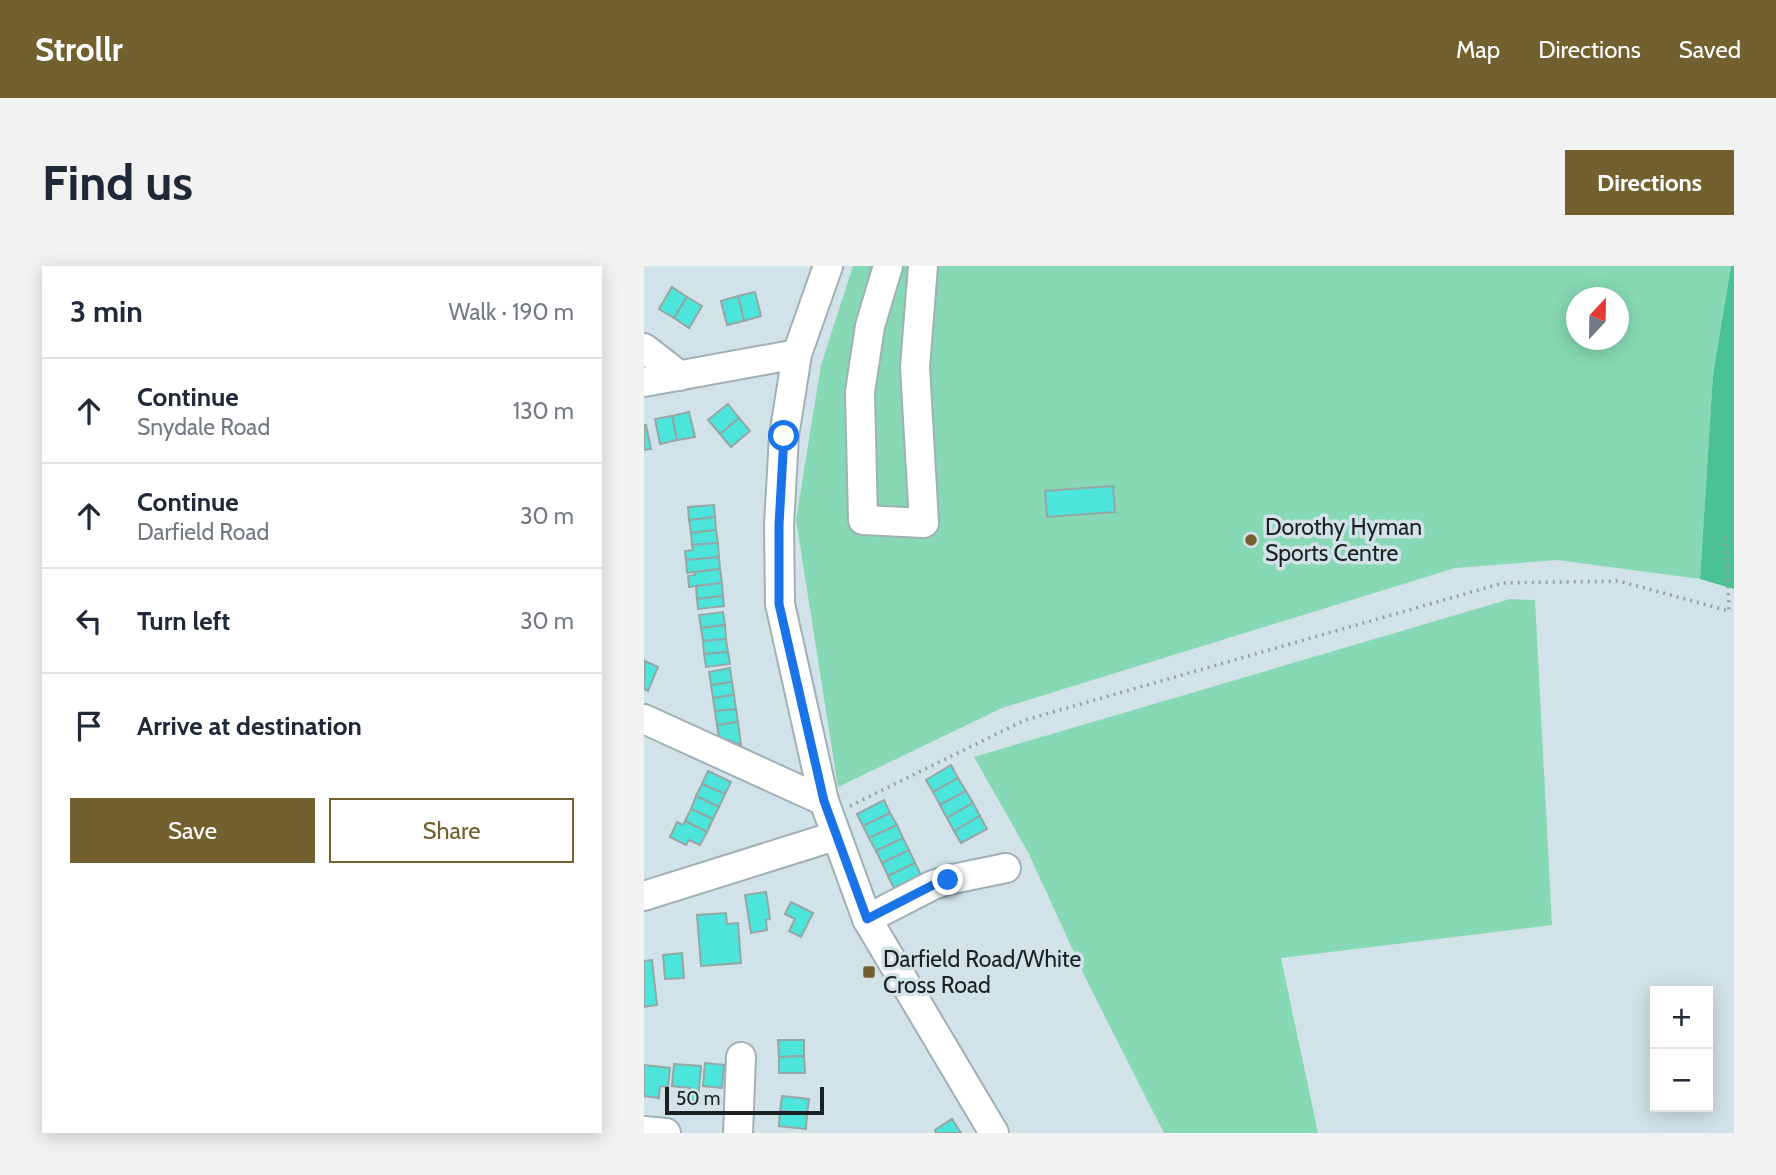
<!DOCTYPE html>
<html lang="en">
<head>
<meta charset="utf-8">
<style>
	:root { --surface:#fff; --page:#f2f2f3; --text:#1f2937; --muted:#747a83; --line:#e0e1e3; --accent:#72602e }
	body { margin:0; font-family:Cabin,sans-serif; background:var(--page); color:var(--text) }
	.controls { position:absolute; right:21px; bottom:21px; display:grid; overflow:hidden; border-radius:0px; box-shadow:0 4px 18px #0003 }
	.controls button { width:63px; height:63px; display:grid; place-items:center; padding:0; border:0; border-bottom:2px solid var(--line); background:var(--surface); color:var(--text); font:35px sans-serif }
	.compass { position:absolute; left:922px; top:21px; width:63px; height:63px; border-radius:50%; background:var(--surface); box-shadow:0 4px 18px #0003; rotate:22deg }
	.scale { position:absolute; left:21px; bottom:18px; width:159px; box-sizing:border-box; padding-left:7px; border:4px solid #1b2123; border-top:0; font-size:19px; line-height:24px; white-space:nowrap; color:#1b2123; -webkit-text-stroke:5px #d1e3e8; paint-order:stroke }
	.stop { position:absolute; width:21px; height:21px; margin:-16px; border:5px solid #1a73e8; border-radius:50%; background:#fff }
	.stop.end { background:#1a73e8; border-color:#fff; box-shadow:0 2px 7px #0008 }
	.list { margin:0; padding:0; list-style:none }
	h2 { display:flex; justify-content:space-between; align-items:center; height:91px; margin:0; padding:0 28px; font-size:30px }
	h2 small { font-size:23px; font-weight:400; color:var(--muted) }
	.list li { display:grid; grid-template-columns:46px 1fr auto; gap:21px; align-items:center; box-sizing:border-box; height:105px; padding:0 28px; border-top:2px solid var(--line) }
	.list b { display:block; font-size:26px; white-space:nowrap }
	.list p { margin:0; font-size:23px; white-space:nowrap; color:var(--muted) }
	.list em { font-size:23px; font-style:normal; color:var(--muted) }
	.actions { display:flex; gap:14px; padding:21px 28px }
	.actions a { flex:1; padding:16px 0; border:2px solid var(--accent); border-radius:0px; text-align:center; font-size:24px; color:var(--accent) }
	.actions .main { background:var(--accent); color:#fff }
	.icon { flex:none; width:38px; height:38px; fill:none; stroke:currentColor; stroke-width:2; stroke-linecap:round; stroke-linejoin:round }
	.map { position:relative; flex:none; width:1090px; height:867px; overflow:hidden; border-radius:0px }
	header { display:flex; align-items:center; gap:42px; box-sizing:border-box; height:98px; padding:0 35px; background:var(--accent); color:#fff }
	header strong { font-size:33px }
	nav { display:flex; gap:38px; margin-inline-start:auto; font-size:24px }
	.intro { display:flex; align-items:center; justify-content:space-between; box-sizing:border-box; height:168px; padding:0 42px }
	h1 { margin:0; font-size:49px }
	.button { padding:18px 32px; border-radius:0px; background:var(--accent); color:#fff; font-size:24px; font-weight:700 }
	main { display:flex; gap:42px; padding:0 42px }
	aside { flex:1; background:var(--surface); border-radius:0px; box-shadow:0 4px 18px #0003 }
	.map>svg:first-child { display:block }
	.green { fill:#86d9b4; fill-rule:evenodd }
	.forest { fill:#4ac294 }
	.building { fill:#4be5dc; stroke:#95a7a5; stroke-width:2 }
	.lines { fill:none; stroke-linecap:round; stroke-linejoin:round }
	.minor-casing { stroke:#a0b1b6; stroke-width:32 }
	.path { stroke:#94a1a5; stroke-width:3.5; stroke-dasharray:2 5; stroke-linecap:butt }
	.minor { stroke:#fff; stroke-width:28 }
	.route { stroke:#1a73e8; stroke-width:9 }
	.poi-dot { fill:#72602e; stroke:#d1e3e8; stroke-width:2.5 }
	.labels { text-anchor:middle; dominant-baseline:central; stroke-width:7; stroke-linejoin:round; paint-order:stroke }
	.poi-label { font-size:23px; fill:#1b2123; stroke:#d1e3e8; text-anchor:start }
</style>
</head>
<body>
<header>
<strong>Strollr</strong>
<nav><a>Map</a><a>Directions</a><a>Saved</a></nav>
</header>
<div class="intro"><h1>Find us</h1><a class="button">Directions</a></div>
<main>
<aside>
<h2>3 min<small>Walk · 190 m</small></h2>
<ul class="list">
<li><svg class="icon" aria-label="ahead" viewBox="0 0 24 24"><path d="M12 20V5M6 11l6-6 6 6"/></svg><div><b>Continue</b><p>Snydale Road</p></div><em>130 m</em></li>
<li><svg class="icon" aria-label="ahead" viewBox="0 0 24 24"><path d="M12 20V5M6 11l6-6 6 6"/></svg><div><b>Continue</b><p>Darfield Road</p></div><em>30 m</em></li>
<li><svg class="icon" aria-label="left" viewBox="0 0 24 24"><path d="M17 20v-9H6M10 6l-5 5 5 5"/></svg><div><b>Turn left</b></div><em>30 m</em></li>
<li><svg class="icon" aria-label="arrive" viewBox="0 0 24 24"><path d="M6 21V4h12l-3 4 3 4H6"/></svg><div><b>Arrive at destination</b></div></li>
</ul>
<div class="actions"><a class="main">Save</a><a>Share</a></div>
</aside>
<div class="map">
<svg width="1090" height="867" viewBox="0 0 1090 867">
	<rect width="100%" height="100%" fill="#d1e3e8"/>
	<g class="green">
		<path d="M209,0h878l-18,109 -13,204 -143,-19 -102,8 -453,140 -164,79 -42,-267 25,-155zM932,32h42v42h-42z"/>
		<path d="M866,333l25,1 17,325 -271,33 37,175h-154l-77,-152 -58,-127 -55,-97z"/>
	</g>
	<path class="forest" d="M1087,0h3v323l-34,-10 13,-204z"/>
	<g class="building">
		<path d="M28,21l15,10 -13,21 -15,-9z"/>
		<path d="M111,26l6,24 -17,5 -6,-25z"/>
		<path d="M94,30l6,25 -17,4 -6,-24z"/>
		<path d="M43,31l15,9 -13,22 -15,-10z"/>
		<path d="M84,138l11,14 -19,16 -12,-14z"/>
		<path d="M45,146l6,25 -18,3 -5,-24z"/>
		<path d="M28,150l5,24 -17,4 -5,-25z"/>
		<path d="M95,152l11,13 -19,16 -11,-13z"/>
		<path d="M0,159h2l5,24 -7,1z"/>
		<path d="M469,220l2,26 -68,5 -2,-26z"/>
		<path d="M70,239l1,12 -26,3 -1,-13z"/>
		<path d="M71,251l1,13 -25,3 -2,-13z"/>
		<path d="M72,264l2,13 -26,2 -1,-12z"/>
		<path d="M74,277l1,14 -33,3 -1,-9 8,-1 -1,-5z"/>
		<path d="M75,291l1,12 -33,4 -1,-13z"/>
		<path d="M76,303l2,14 -33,4 -1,-11 7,-1v-3z"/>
		<path d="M78,317l1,13 -26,3 -1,-13z"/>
		<path d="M79,330l1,10 -26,3 -1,-10z"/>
		<path d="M79,346l2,13 -24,3 -2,-13z"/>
		<path d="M81,359l1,14 -23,2 -2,-13z"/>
		<path d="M82,373l2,13 -24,2 -1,-13z"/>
		<path d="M84,386l2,12 -24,3 -2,-13z"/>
		<path d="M1,395l13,6 -10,24 -4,-2z"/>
		<path d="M86,402l2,14 -21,3 -2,-13z"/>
		<path d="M88,416l2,13 -21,3 -2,-13z"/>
		<path d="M90,429l2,14 -21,2 -2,-13z"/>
		<path d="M92,443l2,13 -21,3 -2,-14z"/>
		<path d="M94,456l3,23 -22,-8 -2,-12z"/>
		<path d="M307,499l7,13 -25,14 -7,-12z"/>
		<path d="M64,505l23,11 -6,12 -23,-10z"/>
		<path d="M314,512l8,13 -26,14 -7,-13z"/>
		<path d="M58,518l23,10 -6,13 -23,-11z"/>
		<path d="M322,525l7,12 -26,15 -7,-13z"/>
		<path d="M52,530l23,11 -6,12 -22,-10z"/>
		<path d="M240,534l6,13 -27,13 -6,-12z"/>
		<path d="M329,537l7,13 -26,15 -7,-13z"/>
		<path d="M47,543l22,10 -6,13 -22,-11z"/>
		<path d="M246,547l7,12 -28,13 -6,-12z"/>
		<path d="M336,550l7,13 -26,14 -7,-12z"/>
		<path d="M41,555l22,11 -7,13 -11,-5 -3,5 -16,-8 7,-15 6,3z"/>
		<path d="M253,559l6,13 -27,13 -7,-13z"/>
		<path d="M259,572l6,12 -27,13 -6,-12z"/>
		<path d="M265,584l6,13 -27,13 -6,-13z"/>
		<path d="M271,597l6,12 -27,13 -6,-12z"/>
		<path d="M122,626l4,27 -4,1 1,10 -16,3 -6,-38z"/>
		<path d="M147,636l22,11 -12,24 -12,-6 6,-12 -10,-5z"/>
		<path d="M82,647l1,11 11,-1 3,40 -40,3 -4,-51z"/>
		<path d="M38,687l2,25 -19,1 -2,-24z"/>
		<path d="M8,694l5,45 -13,2v-46z"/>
		<path d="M134,774h26v16l-25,1z"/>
		<path d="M160,790l1,17h-26v-16z"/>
		<path d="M61,797l19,2 -2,23 -19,-2z"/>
		<path d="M30,798l27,2 -3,36 -9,-1 1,-13 -18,-2z"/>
		<path d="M0,799l26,3 -2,19 -8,-1 -1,12 -15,-2z"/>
		<path d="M138,830l27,3 -2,15 -27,-3z"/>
		<path d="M136,845l27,3 -1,15 -27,-3z"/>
		<path d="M308,853l9,14h-25l-1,-3z"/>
	</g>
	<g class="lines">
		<g class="minor-casing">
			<g id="minor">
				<path d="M184,0l-31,88 -13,82 -5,89 1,79 44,197 43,118 127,214"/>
				<path d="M244,0l-18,60 -10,66 3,128 61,3 -9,-156 8,-101"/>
				<path d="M0,82l36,28"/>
				<path d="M0,116l153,-28"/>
				<path d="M0,453l180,82"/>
				<path d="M0,630l191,-60"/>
				<path d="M223,653l66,-34 15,-5 58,-12"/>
				<path d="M0,865l22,2"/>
				<path d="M94,867l3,-76"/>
			</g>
		</g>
		<path class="path" d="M206,540l175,-86 478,-137 116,-2 110,30 -3,-76"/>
		<use href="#minor" class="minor"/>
	</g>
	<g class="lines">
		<path class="route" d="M140,170l-5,89v79l45,197 43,118 66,-34 15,-5"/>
	</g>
	<g class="poi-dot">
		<circle cx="607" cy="274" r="7"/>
		<rect x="218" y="699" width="14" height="14" rx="3.5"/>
	</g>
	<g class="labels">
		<g class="poi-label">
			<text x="621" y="261">Dorothy Hyman<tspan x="621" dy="26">Sports Centre</tspan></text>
			<text x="239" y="693">Darfield Road/White<tspan x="239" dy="26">Cross Road</tspan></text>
		</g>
	</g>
</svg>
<div class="controls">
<button>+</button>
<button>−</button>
</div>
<svg class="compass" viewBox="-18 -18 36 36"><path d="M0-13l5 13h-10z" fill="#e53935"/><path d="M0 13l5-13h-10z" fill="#747a83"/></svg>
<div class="scale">50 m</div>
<div class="stop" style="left:140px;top:170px"></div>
<div class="stop end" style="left:304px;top:614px"></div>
</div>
</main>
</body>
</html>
